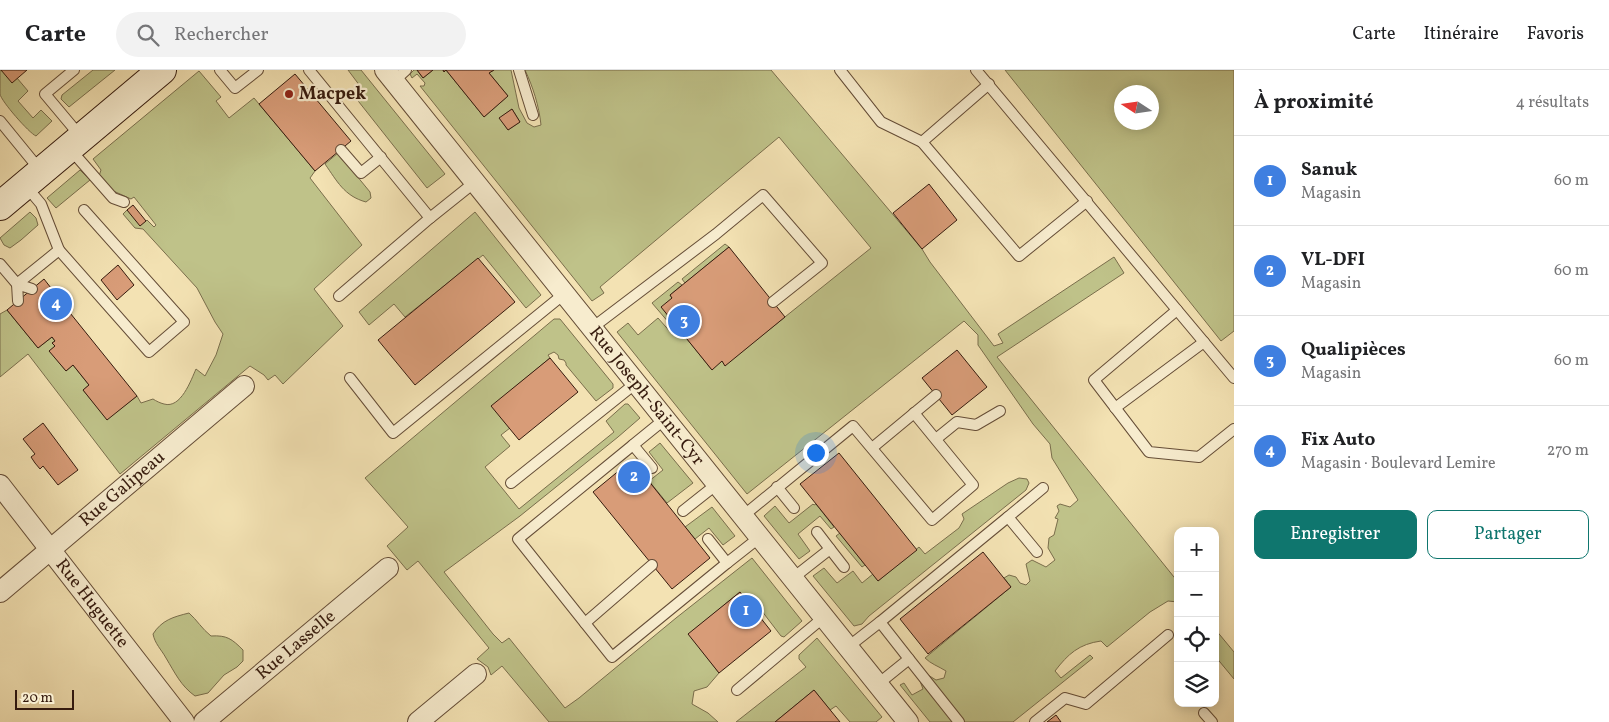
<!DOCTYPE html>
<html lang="fr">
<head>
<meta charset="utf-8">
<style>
	:root { --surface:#fff; --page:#f2f2f2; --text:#202124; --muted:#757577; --line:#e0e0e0; --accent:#0f766e }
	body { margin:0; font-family:Vollkorn,serif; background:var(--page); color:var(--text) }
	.controls { position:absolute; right:15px; bottom:15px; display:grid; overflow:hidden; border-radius:10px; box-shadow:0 2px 12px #0003 }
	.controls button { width:45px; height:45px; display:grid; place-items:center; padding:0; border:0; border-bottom:1px solid var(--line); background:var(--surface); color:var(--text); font:25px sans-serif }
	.compass { position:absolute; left:1114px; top:15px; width:45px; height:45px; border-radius:50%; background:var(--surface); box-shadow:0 2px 12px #0003; rotate:282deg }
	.scale { position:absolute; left:15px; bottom:12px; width:59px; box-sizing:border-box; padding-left:5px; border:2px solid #361b0e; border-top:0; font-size:14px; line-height:18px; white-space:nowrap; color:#361b0e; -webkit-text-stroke:4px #f7ecce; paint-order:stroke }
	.you { position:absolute; left:815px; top:382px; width:18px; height:18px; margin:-12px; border:4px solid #fff; border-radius:50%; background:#1a73e8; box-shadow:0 0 0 8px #1a73e833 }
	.badge { display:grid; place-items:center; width:32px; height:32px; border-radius:50%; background:var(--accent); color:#fff; font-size:16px; font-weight:700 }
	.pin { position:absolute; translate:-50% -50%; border:2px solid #fff; box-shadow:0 1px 5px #0006 }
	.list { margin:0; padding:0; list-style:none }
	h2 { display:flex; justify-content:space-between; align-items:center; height:65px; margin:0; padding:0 20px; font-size:21px }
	h2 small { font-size:16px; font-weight:400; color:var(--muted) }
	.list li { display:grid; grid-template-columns:32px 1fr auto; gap:15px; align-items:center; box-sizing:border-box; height:90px; padding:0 20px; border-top:1px solid var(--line) }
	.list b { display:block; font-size:19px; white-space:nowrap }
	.list p { margin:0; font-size:16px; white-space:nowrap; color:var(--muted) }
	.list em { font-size:16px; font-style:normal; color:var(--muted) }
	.actions { display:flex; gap:10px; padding:15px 20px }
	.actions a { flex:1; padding:11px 0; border:1px solid var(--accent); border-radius:10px; text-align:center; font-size:18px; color:var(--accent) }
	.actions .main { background:var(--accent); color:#fff }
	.icon { flex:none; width:28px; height:28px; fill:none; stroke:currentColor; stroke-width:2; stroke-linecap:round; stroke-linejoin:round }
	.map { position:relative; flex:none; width:1234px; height:652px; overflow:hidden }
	header { display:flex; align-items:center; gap:30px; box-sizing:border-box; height:70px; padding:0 25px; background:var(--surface); border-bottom:1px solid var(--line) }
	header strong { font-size:24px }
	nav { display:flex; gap:28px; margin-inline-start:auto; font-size:18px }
	.search { width:350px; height:45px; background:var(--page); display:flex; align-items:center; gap:12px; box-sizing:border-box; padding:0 18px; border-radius:28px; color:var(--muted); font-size:19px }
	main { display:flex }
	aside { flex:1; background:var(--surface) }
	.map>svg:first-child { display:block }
	.green { fill:#bfc289; stroke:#7a6e4c; fill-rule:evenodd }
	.building { fill:#d89c78; stroke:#361b0e }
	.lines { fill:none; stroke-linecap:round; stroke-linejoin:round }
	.lane-casing { stroke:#654d37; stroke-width:12 }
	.street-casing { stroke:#654d37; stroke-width:22 }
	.secondary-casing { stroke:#361b0e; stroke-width:30 }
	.lane { stroke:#f7ecce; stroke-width:10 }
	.street { stroke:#f7ecce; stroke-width:20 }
	.secondary { stroke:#f7ecce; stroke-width:28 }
	.poi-dot { fill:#8f2418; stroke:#f7ecce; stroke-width:2 }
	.labels { text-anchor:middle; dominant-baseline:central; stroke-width:4.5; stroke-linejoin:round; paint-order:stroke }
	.poi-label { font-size:18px; font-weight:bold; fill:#361b0e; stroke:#f7ecce; text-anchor:start }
	.street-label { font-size:18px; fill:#361b0e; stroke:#f7ecce }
</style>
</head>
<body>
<header>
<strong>Carte</strong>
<div class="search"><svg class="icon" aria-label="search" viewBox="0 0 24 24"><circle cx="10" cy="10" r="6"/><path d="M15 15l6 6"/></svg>Rechercher</div>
<nav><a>Carte</a><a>Itinéraire</a><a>Favoris</a></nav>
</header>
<main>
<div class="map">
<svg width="1234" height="652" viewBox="0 0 1234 652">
	<rect width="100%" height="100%" fill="#f3e2b3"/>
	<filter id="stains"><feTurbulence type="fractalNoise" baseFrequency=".004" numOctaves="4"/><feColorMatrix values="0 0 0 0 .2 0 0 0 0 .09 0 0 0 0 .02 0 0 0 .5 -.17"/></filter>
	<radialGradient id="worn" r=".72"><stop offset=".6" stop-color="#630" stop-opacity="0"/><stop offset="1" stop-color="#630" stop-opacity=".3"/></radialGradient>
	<g class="green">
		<path d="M0,0l17,8 11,13 -10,10 15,17 8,-8 11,11 -16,15c-7,-3 -35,-35 -36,-42 0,-7 0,-17 0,-24z"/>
		<path d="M93,0h22l-46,37 -8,-8 1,-4z"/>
		<path d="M348,0h13l84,104 -18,14 -72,-91 8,-7z"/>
		<path d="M414,0h3l6,8 10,-8h10l1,2 2,-2 38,47 24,-21 -19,-23 5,-3h17l8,38 8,15 7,4 7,-2c-2,-19 -8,-38 -16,-55h246l151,179 8,13 64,84 9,-3 -5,-9 116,-77 10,16 -127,84 181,225v20l-10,-1 -18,11 -43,35 -6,-6c-22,3 -33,13 -46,30l6,7 29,-23 3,3 -80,64h-83l-30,-37 4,-2 8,12 11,-6 -3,-8 8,-6 8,5 8,-2 2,-7c-8,-5 -15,-7 -21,-13l86,-71 -7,-9 5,-3 7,2 4,6 6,2 4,-4 -4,-17 6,-4 14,7 9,-7 -7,-12 1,-10 5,-3 4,-16 -3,-1 4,-7 -2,-5 3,-2 10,3 8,-7 -26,-42 -2,-14 -17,-20 -55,-79v-10l-14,-14 -217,173 -130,-162 11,-9 10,12 20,-17 15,17 7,-5 31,39 11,-8 3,4 146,-117 -92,-111 -179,150 4,6 -12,8 -172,-215h4l1,-3 -8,-9 -5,4 -2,-4zM512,39l8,13 -12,8 -8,-12z"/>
		<path d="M1005,0h229v261l-13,10zM1152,22v30h-30v-30z"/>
		<path d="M199,1l22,26 -5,4 13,17 25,-20 61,73 -5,7 52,67 -48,44 29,37 -60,58 -8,-9 -7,5 -4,-5 -14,-9 -130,108 -92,-120 -28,23v-63l7,-4 31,38 14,-11 3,4 -3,2 3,3 -5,5 16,20 7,-6 16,20 -6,5 24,29 30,-23 4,7 12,-4c3,2 7,4 11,5 17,5 27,-24 32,-35l9,7 11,-21 7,-21 -8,-12 -18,-34 -54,-59 -8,-1 -12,-14 4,-4 19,11 1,-1 7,7 2,-2 -22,-28 -3,2 -22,-10 -10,-13 2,-6 -8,-11z"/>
		<path d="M338,83l32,39 1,6 -5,4c-22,-6 -29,-21 -41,-38z"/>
		<path d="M80,100l10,10 -34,28 -9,-10z"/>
		<path d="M30,142l6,6 2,7 -17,15 -11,8 -6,-3 -4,-7z"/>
		<path d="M475,142l66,83 -15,13 -43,-53 -78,62 -11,-13 -25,21 -10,-13z"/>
		<path d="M725,174l4,3 -44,36 -3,-4z"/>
		<path d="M678,212l4,3 -12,10 2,3 1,24 -3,2 -18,-21z"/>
		<path d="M554,249h6l53,65v4l-17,13 -30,-36v-2l-2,-3 -5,-1 -1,-4 -4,-3 -6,3 2,3 -58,48 18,22 -9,7 9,11 -25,21 34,42 95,-77 -8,-11 19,-17h3l12,14 -22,19 -98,79 -76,56 49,62 9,9 7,-5 56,70 14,-10 97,-80 76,-60 50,63 -18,16 -3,-1 -23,-30 -5,3 -13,-17 -51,42 30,39 -12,14 -13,4 -2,13 16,9 10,9h-169l-47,-56 -11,9 -3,-8 -11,-8 12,-11 -71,-87 -11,9 -20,-24 21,-19 -43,-49z"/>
		<path d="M660,373l33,40 -26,20 -18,-22 14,-11 -14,-18z"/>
		<path d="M1019,408l8,1 2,4 -3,7 -157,126 -7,8 -8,2 -41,-50 11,-8 13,15 16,-12 9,12 11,-9 5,7 41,-34 6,7 34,-26 5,-9 -2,-5 46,-31z"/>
		<path d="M813,434l1,1 2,-1 18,23 -3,2 -11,-13 -22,18 12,17 -11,8 -35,-43 11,-10 14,17z"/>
		<path d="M712,437l23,29 -12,9 -14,-17 -14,11 -10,-12z"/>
		<path d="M840,463l25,32 -3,2 -26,-31z"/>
		<path d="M189,543c8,7 13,16 22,23 16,-1 21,3 32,14v11l-6,6 -13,8 -16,18 -13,3c-14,-10 -20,-23 -29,-38 -5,-9 -11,-14 -13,-24 9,-14 20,-17 36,-21z"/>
		<path d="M1215,559l19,23v27l-19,-23z"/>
		<path d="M817,568l65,79 -6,5h-26l-14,-16 -6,4 -16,-20 -39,32h-39l70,-55 -7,-8v-4z"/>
	</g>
	<g class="building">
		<path d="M1,0h26l-15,13z"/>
		<path d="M417,0h16l-10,8z"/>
		<path d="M443,0h51l-5,3 19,23 -24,21 -38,-47 -2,2z"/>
		<path d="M295,4l56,67 -36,30 -56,-67z"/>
		<path d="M512,39l8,13 -12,8 -9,-12z"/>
		<path d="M929,114l28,36 -35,29 -29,-36z"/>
		<path d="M133,135l13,16 -6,5 -13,-16z"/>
		<path d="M729,177l56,70 -60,49 -3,-5 -10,9 -51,-63 11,-9 -2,-3z"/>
		<path d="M478,188l37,44 -100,83 -37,-45z"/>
		<path d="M118,195l16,20 -17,15 -16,-20z"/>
		<path d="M44,209l14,18 2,-1 5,5 -3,2 75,93 -30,24 -24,-30 6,-5 -16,-20 -7,6 -17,-20 6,-5 -3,-3 3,-2 -3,-4 -14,11 -31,-38z"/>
		<path d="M957,280l30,37 -35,28 -30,-37z"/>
		<path d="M550,288l28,34 -59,48 -28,-34z"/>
		<path d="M43,353l35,47 -20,15 -15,-19 -3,3 -5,-6 -4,-6 4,-3 -12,-15z"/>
		<path d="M839,383l78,97 -39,31 -78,-97z"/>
		<path d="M632,390l78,98 -38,31 -79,-97z"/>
		<path d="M983,482l28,35 -83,67 -28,-35z"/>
		<path d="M740,522l31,39 -52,42 -31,-39z"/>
		<path d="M814,620l26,32h-65z"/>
		<path d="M1056,645l5,7h-14z"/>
	</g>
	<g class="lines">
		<g class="lane-casing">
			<g id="lane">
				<path d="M74,0l-29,24 36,43"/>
				<path d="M220,0l15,18 23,-18"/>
				<path d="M309,0l121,148 45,-36"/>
				<path d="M519,0l14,45"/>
				<path d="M840,0l41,52 41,20"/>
				<path d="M976,0l258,308"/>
				<path d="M394,11l12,-11"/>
				<path d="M989,14l-67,58 97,114 68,-55"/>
				<path d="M0,51l40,49"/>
				<path d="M70,79l43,49 11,4"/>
				<path d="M341,80l20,23 20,-16"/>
				<path d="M59,180l90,102 35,-30 -100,-112"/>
				<path d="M0,194l17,20 42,-34 -18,-46 -16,-19"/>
				<path d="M339,226l91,-78"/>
				<path d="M18,231l-1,-17 15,5"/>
				<path d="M1177,240l-83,70 55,72 50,5 35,-28"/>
				<path d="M592,258l124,-94 47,-39 59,68 -49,39"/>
				<path d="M350,308l43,55 171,-139"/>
				<path d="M1115,338l89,-66"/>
				<path d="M936,369l21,-17 19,3 24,-14"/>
				<path d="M633,375l-115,94 94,118 115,-94"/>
				<path d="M872,378l64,-53"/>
				<path d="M652,398l-19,-23 32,-26"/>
				<path d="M511,413l125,-100"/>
				<path d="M777,417l17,21"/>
				<path d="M683,441l34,-27"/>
				<path d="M743,446l110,-90 79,94 41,-35 -59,-72"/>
				<path d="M1008,447l35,-29"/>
				<path d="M708,469l19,24 33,-26"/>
				<path d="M830,479l14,18"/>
				<path d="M793,508l37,-29 -13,-17"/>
				<path d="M880,552l128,-105 29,35"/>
				<path d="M585,553l67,-58"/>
				<path d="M848,577l32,-25 29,37 -31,25"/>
				<path d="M909,589l50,63"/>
				<path d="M737,620l87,-73"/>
				<path d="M1204,643l8,9"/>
				<path d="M1035,652l30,-24 21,6 82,-69"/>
			</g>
		</g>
		<g class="street-casing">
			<g id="street">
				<path id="s1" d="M385,0l523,652"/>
				<path id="s2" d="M0,415l184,237"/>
				<path id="s3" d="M0,522l244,-206"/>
				<path id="s4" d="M204,652l184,-154"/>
				<path d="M418,652l58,-48"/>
			</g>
		</g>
		<g class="secondary-casing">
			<path id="secondary" d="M0,136l162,-136"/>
		</g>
		<use href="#lane" class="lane"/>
		<use href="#street" class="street"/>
		<use href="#secondary" class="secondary"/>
	</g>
	<circle class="poi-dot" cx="289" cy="24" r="5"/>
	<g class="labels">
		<g class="poi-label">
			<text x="299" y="24">Macpek</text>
		</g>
		<g class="street-label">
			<text stroke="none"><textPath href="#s1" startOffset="418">Rue Joseph-Saint-Cyr</textPath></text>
			<text stroke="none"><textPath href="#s3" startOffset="160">Rue Galipeau</textPath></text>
			<text stroke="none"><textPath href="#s2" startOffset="150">Rue Huguette</textPath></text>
			<text stroke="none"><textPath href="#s4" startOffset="120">Rue Lasselle</textPath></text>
		</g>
	</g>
	<rect width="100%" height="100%" filter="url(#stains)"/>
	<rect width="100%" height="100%" fill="url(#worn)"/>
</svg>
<div class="controls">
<button>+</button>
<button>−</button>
<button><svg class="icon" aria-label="locate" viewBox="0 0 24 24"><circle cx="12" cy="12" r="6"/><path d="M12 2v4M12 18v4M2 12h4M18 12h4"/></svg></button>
<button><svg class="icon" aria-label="layers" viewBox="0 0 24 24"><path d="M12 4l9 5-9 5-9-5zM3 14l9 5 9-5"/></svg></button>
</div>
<svg class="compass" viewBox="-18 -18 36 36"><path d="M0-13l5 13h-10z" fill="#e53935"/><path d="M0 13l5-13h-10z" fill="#757577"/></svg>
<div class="scale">20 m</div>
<div class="you"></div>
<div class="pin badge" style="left:746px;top:541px;background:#3f7fe0">1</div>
<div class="pin badge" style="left:634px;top:407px;background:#3f7fe0">2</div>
<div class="pin badge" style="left:684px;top:251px;background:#3f7fe0">3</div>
<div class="pin badge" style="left:56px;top:234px;background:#3f7fe0">4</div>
</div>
<aside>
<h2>À proximité<small>4 résultats</small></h2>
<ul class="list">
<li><span class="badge" style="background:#3f7fe0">1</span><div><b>Sanuk</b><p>Magasin</p></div><em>60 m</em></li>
<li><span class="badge" style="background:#3f7fe0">2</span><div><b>VL-DFI</b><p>Magasin</p></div><em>60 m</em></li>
<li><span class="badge" style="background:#3f7fe0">3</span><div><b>Qualipièces</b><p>Magasin</p></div><em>60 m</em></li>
<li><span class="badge" style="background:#3f7fe0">4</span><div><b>Fix Auto</b><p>Magasin · Boulevard Lemire</p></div><em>270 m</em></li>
</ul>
<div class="actions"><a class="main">Enregistrer</a><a>Partager</a></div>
</aside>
</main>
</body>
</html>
